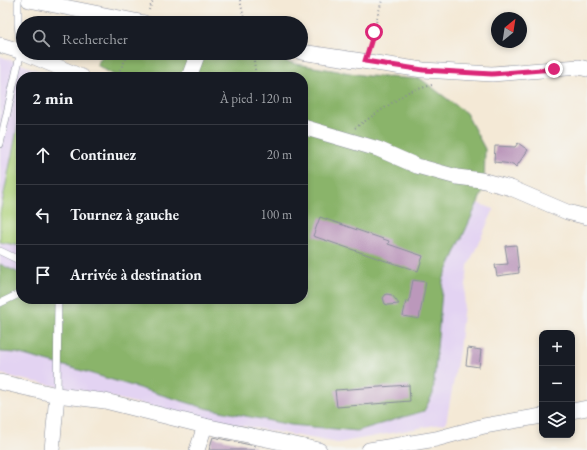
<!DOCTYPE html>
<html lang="fr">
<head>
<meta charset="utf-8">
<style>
	:root { --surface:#171b24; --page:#20242c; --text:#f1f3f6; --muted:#9ea1a6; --line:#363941 }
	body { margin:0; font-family:"EB Garamond",serif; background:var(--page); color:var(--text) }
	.controls { position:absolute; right:12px; bottom:12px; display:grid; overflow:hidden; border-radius:8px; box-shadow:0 2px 6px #0003 }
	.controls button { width:36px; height:36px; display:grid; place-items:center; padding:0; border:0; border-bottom:1px solid var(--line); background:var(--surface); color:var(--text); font:20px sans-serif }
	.compass { position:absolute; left:491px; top:12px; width:36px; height:36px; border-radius:50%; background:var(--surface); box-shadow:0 2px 6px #0003; rotate:30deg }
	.stop { position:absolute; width:12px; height:12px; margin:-9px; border:3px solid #db2777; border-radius:50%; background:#fff }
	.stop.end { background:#db2777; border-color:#fff; box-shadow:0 1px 4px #0008 }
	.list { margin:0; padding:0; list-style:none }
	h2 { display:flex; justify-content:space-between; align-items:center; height:52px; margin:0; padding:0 16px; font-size:17px }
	h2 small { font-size:13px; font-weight:400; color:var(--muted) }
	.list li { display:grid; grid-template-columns:26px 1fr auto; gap:12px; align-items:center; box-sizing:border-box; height:60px; padding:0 16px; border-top:1px solid var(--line) }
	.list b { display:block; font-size:15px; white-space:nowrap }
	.list em { font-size:13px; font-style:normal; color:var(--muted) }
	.icon { flex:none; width:22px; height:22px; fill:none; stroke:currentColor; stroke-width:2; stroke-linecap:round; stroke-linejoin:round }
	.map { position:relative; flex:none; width:587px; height:450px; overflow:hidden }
	.search { position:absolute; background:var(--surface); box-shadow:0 2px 6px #0003; left:16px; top:16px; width:292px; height:44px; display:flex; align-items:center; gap:10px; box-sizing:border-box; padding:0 14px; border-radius:22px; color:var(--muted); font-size:15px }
	.panel { position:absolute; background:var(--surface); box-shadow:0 2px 6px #0003; left:16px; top:72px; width:292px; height:232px; border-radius:16px }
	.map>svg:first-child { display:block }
	.built { fill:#e3d3f2 }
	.green { fill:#aed27b; stroke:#64806c }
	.forest { fill:#8ab46b; stroke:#527264 }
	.building { fill:#bb98bb }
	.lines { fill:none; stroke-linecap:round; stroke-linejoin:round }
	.service-casing { stroke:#888c9a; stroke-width:8 }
	.minor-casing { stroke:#888c9a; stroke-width:16 }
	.path { stroke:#888c9a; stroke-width:2; stroke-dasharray:1 3; stroke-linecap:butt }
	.service { stroke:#fff; stroke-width:7 }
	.minor { stroke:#fff; stroke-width:15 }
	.route { stroke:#db2777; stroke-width:5 }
</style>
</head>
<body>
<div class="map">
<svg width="587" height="450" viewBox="0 0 587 450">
	<rect width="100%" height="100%" fill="#f6f6f2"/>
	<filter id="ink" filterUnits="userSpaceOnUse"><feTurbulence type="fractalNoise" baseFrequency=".025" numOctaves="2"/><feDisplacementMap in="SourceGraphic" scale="8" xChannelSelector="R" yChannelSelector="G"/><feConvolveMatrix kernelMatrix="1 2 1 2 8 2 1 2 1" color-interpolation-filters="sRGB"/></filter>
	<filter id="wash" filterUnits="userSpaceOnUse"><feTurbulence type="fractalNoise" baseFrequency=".012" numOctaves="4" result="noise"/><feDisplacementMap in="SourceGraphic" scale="16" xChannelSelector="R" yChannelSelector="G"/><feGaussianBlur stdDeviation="0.9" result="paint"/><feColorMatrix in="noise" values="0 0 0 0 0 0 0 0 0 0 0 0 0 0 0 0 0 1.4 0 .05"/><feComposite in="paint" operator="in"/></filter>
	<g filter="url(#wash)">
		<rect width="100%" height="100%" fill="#f4e9d6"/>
		<path class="built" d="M0,56l55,21h-34v222h282l140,-108 51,18 -26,57 -9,85 -13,72 -108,20 -128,-23 -118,-27 -72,-14 -20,-5z"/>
		<path class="green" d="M21,111v135l-21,-4v-29z"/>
		<path class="forest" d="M104,53h148l44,11 72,12 53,3 45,34 19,36 -1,40 -41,91 -10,114 -9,17 -67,20 -66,-6 -86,-17 -129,-39 -60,-16 -16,-1v-88l21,10v25h282v-222h-186l-20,-12z"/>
		<g id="blocks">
			<g class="building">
				<path d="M518,143l10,7 -12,17 -3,-3 -19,-2 1,-16 20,1z"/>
				<path d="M320,217l69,24 -1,3 35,12 -5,15 -35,-11 -70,-24z"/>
				<path d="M516,245l3,28 -22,3 -2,-11 13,-1 -3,-18z"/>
				<path d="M413,280l13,2 -7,37 -16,-3 3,-15 3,1z"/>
				<path d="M386,294l6,1 7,9 -11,1 -3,-1 -2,-6z"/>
				<path d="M468,348l13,2 -2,17 -13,-2z"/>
				<path d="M409,385l1,16 -73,6 -2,-17z"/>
				<path d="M213,437l42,9 -1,4h-45z"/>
			</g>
		</g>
	</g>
	<g filter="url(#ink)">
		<use href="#blocks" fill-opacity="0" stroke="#888c9a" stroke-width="1"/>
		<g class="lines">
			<g class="service-casing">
				<g id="service">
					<path d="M0,144l21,-93 -3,-27v-24"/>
					<path d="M0,251l21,10"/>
					<path d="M0,303l21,-10"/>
					<path d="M57,395l1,-96"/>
				</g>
			</g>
			<g class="minor-casing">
				<g id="minor">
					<path d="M29,0l116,23"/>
					<path d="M0,45l23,7"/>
					<path d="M301,52l122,18 69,4 87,-7 8,2"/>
					<path d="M25,53l57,24"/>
					<path d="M189,77l9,-24"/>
					<path d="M303,127l75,22 39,17 40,11 24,3 30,8 56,24 20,5"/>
					<path d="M0,382l57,13 48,6 100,25 114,24"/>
					<path d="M572,411l15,-3"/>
					<path d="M52,450l5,-55"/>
					<path d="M197,450l8,-24"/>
					<path d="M369,450l67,-11 48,-13 58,-10"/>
				</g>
			</g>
			<g class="path">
				<path d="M240,0l5,23"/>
				<path d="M149,10l4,-10"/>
				<path d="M369,49l13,-49"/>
				<path d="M253,53l3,24"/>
				<path d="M116,77l13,-24"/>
				<path d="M355,128l53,-36 24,-7"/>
			</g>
			<use href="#service" class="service"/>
			<use href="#minor" class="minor"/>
		</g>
	</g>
	<g class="lines" filter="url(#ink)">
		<path class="route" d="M374,32l-9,29 58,9 69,4 62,-5"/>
	</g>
</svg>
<div class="controls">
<button>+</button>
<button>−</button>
<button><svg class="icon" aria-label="layers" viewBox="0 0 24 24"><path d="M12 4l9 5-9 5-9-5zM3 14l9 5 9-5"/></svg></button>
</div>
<svg class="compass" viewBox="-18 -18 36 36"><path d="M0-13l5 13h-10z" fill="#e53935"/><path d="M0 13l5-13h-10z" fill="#9ea1a6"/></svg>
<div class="stop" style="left:374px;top:32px"></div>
<div class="stop end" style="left:554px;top:69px"></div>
<div class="search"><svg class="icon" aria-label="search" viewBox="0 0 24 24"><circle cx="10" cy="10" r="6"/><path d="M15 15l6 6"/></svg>Rechercher</div>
<section class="panel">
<h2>2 min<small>À pied · 120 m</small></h2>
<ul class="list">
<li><svg class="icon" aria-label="ahead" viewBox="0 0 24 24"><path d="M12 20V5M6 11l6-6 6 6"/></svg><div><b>Continuez</b></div><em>20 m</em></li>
<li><svg class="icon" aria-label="left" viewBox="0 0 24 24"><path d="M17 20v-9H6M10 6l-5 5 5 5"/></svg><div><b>Tournez à gauche</b></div><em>100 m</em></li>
<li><svg class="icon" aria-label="arrive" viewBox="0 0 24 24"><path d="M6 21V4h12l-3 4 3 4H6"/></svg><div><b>Arrivée à destination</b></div></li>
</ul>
</section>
</div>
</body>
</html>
